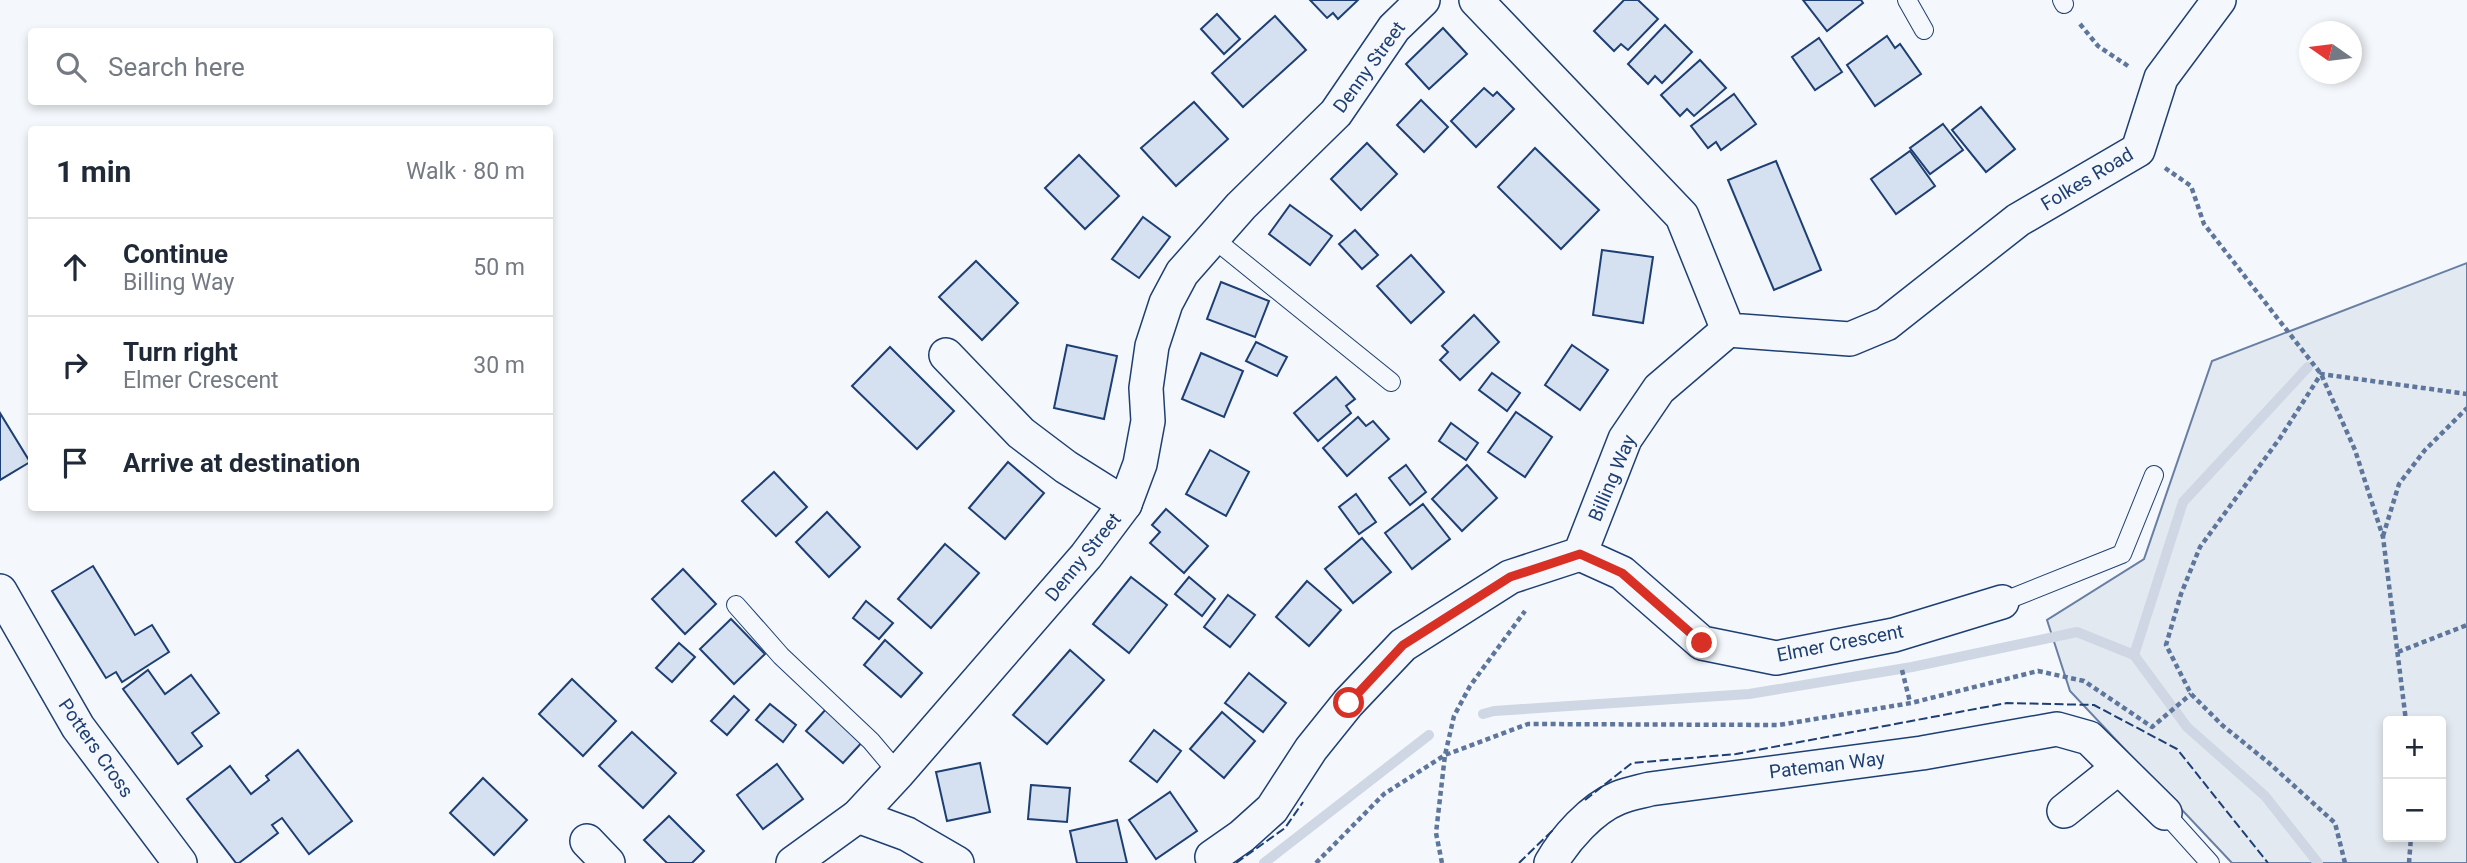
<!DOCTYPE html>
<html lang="en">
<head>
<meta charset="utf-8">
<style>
	:root { --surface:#fff; --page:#f6f6f7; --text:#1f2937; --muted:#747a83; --line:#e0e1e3 }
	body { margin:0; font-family:Roboto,sans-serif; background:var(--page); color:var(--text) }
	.controls { position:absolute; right:21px; bottom:21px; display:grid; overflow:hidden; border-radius:7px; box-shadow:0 4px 10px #0003 }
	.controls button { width:63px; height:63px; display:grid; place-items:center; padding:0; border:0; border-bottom:2px solid var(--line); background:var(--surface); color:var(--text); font:35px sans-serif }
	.compass { position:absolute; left:2299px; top:21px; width:63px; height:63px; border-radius:50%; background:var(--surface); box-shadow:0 4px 10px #0003; rotate:284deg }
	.stop { position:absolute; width:21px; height:21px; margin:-16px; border:5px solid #d93025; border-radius:50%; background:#fff }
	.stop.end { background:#d93025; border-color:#fff; box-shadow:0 2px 7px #0008 }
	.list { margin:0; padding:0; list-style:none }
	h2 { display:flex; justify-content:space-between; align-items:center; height:91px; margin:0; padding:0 28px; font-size:30px }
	h2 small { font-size:23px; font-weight:400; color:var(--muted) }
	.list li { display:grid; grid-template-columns:46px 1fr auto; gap:21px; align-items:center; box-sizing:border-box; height:98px; padding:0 28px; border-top:2px solid var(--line) }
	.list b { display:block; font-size:26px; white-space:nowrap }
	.list p { margin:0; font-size:23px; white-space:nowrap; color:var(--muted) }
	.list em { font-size:23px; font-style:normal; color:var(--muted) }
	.icon { flex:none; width:38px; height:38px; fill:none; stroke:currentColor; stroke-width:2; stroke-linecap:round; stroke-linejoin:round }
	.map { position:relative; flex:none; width:2467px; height:863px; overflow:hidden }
	.search { position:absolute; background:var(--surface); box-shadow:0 4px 10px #0003; left:28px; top:28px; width:525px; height:77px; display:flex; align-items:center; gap:18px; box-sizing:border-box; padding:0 24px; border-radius:7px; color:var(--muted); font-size:26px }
	.panel { position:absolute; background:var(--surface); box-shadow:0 4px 10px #0003; left:28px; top:126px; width:525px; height:385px; border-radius:7px }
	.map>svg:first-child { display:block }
	.green { fill:#e3e9f0; stroke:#687fa3; stroke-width:2; fill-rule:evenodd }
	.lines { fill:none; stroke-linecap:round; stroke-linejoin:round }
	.stream { stroke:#cfd7e4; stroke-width:10 }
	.building { fill:#d5e0f0; stroke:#1d3f73; stroke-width:2 }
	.service-casing { stroke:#1d3f73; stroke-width:20 }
	.minor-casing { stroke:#1d3f73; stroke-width:36 }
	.path { stroke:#5e769c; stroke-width:4.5; stroke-dasharray:5 3.5; stroke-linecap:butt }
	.service { stroke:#f4f7fb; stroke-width:18 }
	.minor { stroke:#f4f7fb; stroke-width:33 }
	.fence { stroke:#1d3f73; stroke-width:2; stroke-dasharray:9 3.5; stroke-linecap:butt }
	.route { stroke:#d93025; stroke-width:9 }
	.labels { text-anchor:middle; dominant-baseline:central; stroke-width:5; stroke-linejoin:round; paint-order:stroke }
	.street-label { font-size:19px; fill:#1d3f73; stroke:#f4f7fb }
</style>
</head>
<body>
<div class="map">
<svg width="2467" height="863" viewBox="0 0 2467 863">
	<rect width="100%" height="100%" fill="#f4f7fb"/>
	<path class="green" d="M2467,263v600h-235l-162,-172 -23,-71 97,-61 68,-198zM2388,721h53v116h-53z"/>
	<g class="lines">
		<g class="stream">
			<path d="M2134,655l53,72 78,69 53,67"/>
			<path d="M1483,714l11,-3 255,-17 163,-27 165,-35 57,23 49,-153 125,-135"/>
			<path d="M1264,863l165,-128"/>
		</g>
	</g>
	<g class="building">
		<path d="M1310,0h48l-20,19 -5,-6 -6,5z"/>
		<path d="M1624,0h14l20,19 -30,31 -7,-6 -7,7 -20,-20z"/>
		<path d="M1803,0h58l2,3 -36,28z"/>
		<path d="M1217,14l23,25 -16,15 -23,-25z"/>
		<path d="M1275,16l31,34 -63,57 -31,-34z"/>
		<path d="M1665,25l27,27 -30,31 -7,-7 -7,8 -20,-20z"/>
		<path d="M1443,28l24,26 -38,35 -23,-25z"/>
		<path d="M1887,36l8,12 5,-4 21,30 -46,32 -28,-41z"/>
		<path d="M1819,38l23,34 -27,18 -23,-33z"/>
		<path d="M1700,60l26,28 -32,28 -7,-7 -7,7 -19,-21z"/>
		<path d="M1484,88l9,8 4,-4 17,17 -38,38 -25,-26z"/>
		<path d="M1734,94l22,30 -35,26 -5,-8 -8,6 -17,-22z"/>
		<path d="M1421,100l27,27 -24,25 -27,-27z"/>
		<path d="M1194,102l34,37 -52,47 -35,-38z"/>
		<path d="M1981,107l34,42 -29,23 -34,-42z"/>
		<path d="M1943,124l20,26 -33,24 -20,-26z"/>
		<path d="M1367,143l30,31 -36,36 -30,-31z"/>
		<path d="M1535,148l64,62 -38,39 -63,-62z"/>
		<path d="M1910,151l25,35 -39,28 -25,-35z"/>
		<path d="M1079,155l40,41 -34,33 -40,-41z"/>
		<path d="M1776,161l45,109 -47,20 -46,-110z"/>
		<path d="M1290,205l42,31 -22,29 -41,-31z"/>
		<path d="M1143,217l27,20 -31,41 -27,-19z"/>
		<path d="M1355,230l23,25 -16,14 -23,-25z"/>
		<path d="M1602,250l51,7 -10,66 -50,-8z"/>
		<path d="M1411,255l33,37 -33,31 -34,-37z"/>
		<path d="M976,261l42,42 -36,37 -43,-43z"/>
		<path d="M1221,282l48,19 -14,36 -48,-18z"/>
		<path d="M1474,315l25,27 -39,38 -20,-20 8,-8 -6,-6z"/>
		<path d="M1256,342l31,15 -10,19 -31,-15z"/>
		<path d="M1067,345l50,11 -13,63 -50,-11z"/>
		<path d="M1572,345l36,25 -28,40 -35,-25z"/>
		<path d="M890,347l64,64 -37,38 -65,-63z"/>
		<path d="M1201,353l42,18 -19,46 -42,-18z"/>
		<path d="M1492,373l28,20 -13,18 -28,-21z"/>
		<path d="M1336,377l19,22 -9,7 5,7 -33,28 -24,-28z"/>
		<path d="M1516,412l36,25 -27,40 -37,-25z"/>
		<path d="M0,413l30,49 -30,18z"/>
		<path d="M1358,417l8,9 7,-5 16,18 -42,37 -24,-28z"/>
		<path d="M1451,423l27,20 -12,17 -27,-19z"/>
		<path d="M1210,450l39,22 -23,44 -40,-22z"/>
		<path d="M1008,462l36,31 -39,46 -36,-31z"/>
		<path d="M1406,465l20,27 -16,13 -21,-27z"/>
		<path d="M1467,465l30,33 -35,33 -30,-32z"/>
		<path d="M774,472l33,35 -31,29 -34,-35z"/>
		<path d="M1356,494l20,28 -17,12 -20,-27z"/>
		<path d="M1423,504l27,35 -38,30 -27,-36z"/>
		<path d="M1166,509l42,37 -24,27 -34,-30 10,-11 -8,-7z"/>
		<path d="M827,512l33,35 -31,30 -33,-35z"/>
		<path d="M1362,538l29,34 -38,31 -28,-34z"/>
		<path d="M945,544l34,29 -48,55 -33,-29z"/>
		<path d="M93,566l42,69 17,-10 17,27 -47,30 -6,-10 -10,6 -54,-87z"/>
		<path d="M683,569l33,35 -31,30 -33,-35z"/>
		<path d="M1131,577l36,28 -38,48 -36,-29z"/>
		<path d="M1189,577l26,22 -13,17 -27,-22z"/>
		<path d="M1307,581l34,29 -32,36 -33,-29z"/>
		<path d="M1228,595l27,20 -25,32 -26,-20z"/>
		<path d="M866,601l27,22 -14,16 -26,-21z"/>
		<path d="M731,619l34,35 -31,30 -34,-35z"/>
		<path d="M885,640l37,33 -21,24 -37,-32z"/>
		<path d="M679,643l16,14 -23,25 -16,-14z"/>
		<path d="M1070,650l34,30 -57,64 -34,-29z"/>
		<path d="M148,670l17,24 26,-19 28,38 -27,20 10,13 -24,18 -55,-75z"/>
		<path d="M1249,673l37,30 -23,29 -38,-29z"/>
		<path d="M572,679l44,42 -33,35 -44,-42z"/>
		<path d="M734,696l15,14 -22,25 -16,-14z"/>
		<path d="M770,704l26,21 -13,17 -27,-22z"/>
		<path d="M828,707l37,32 -22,24 -37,-32z"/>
		<path d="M1222,712l33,29 -31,37 -34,-29z"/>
		<path d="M1154,730l27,21 -24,31 -27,-21z"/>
		<path d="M632,732l44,41 -33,35 -44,-42z"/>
		<path d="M298,750l54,71 -43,33 -27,-36 -10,7 6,8 -39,30h-3l-49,-64 43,-33 21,28 18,-14 -3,-4z"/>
		<path d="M980,763l10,49 -43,9 -11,-49z"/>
		<path d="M777,764l26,35 -40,30 -26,-34z"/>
		<path d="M483,778l44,42 -33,35 -44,-42z"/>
		<path d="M1031,785l39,3 -3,34 -39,-3z"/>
		<path d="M1170,792l27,39 -41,28 -27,-39z"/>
		<path d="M669,816l35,35 -12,12h-25l-23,-23z"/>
		<path d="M1117,820l10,43h-50l-7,-32z"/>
	</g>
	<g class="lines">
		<g class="service-casing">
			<g id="service">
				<path d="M1907,0l17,30"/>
				<path d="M2062,0l2,4"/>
				<path d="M1214,239l177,143"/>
				<path d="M2002,602l120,-48 32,-79"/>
				<path d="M736,605l45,51 90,85 27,32"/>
				<path d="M2165,813l45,50"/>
			</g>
		</g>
		<g class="minor-casing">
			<g id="minor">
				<path d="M1476,0l206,216 46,114 122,9 36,-15 132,-104 120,-70 23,-72 58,-78"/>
				<path d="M946,355l75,78 45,34 59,37"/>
				<path d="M1580,554l42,19 80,70 74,15 118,-23 108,-33"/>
				<path d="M0,591l78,136 102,136"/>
				<path d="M2064,811l54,-43"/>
				<path d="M858,816l49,18 50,29"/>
				<path d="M587,841l21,22"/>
				<path d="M1212,857l30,-21 30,-27 39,-60 37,-46 55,-58 107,-68 70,-23 45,-115 34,-50 69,-59"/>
				<path d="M793,863l65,-47 40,-43 188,-217 39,-52 15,-40 8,-43 -2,-33 6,-42 14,-43 16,-30 59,-67 95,-93 58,-85 29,-28"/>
				<path d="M1551,863c14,-24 40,-54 67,-65 10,-4 21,-6 32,-9l272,-36 135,-24 32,9 76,75"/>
			</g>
		</g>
		<g class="path">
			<path d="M2080,24l18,22 30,20"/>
			<path d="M2165,168l26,18 13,38 117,150 34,76 28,87 23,184"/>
			<path d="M2383,536l16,-52 26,-34 42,-42"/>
			<path d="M2398,652l69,-27"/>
			<path d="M1902,670l8,32"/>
			<path d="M1316,863l68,-69 61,-39 83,-31 251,1 132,-22 127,-32 46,10 68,46 39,-33"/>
			<path d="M1442,863l-6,-30 9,-78 9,-39 16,-30 55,-75"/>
			<path d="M2345,863l-10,-40 -66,-60 -47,-38 -31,-31 -25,-49 15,-51 19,-47 80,-109 41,-64 146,20"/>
			<path d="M2409,863l2,-26"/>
		</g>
		<use href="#service" class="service"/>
		<use href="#minor" class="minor"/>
		<g class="fence">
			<path d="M1585,800l47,-37 104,-9 271,-51 87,2 83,44 91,114"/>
			<path d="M1236,863l49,-35 18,-26"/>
			<path d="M1519,863l35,-34"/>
		</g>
	</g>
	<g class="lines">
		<path class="route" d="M1349,703l54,-58 107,-68 70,-23 42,19 80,70"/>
	</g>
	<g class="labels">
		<g class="street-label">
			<text transform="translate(1369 67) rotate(-54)">Denny Street</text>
			<text transform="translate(2087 179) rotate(-31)">Folkes Road</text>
			<text transform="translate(1612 478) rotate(-67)">Billing Way</text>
			<text transform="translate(1083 557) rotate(-51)">Denny Street</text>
			<text transform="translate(1840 643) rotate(-11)">Elmer Crescent</text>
			<text transform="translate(96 748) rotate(55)">Potters Cross</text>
			<text transform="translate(1827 765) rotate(-7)">Pateman Way</text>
		</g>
	</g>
</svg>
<div class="controls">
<button>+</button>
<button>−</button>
</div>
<svg class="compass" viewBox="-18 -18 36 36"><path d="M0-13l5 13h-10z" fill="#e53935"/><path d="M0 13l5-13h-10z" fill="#747a83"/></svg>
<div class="stop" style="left:1349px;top:703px"></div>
<div class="stop end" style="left:1702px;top:643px"></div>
<div class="search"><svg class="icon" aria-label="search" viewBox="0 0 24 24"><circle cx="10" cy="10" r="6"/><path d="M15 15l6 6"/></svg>Search here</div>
<section class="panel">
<h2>1 min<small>Walk · 80 m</small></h2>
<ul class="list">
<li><svg class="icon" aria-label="ahead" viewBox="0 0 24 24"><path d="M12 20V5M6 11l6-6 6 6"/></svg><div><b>Continue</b><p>Billing Way</p></div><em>50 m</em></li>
<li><svg class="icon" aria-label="right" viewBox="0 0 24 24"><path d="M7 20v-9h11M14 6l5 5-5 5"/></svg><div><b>Turn right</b><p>Elmer Crescent</p></div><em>30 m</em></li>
<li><svg class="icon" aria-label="arrive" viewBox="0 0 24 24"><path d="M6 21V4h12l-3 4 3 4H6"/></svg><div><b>Arrive at destination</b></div></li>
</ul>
</section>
</div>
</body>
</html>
